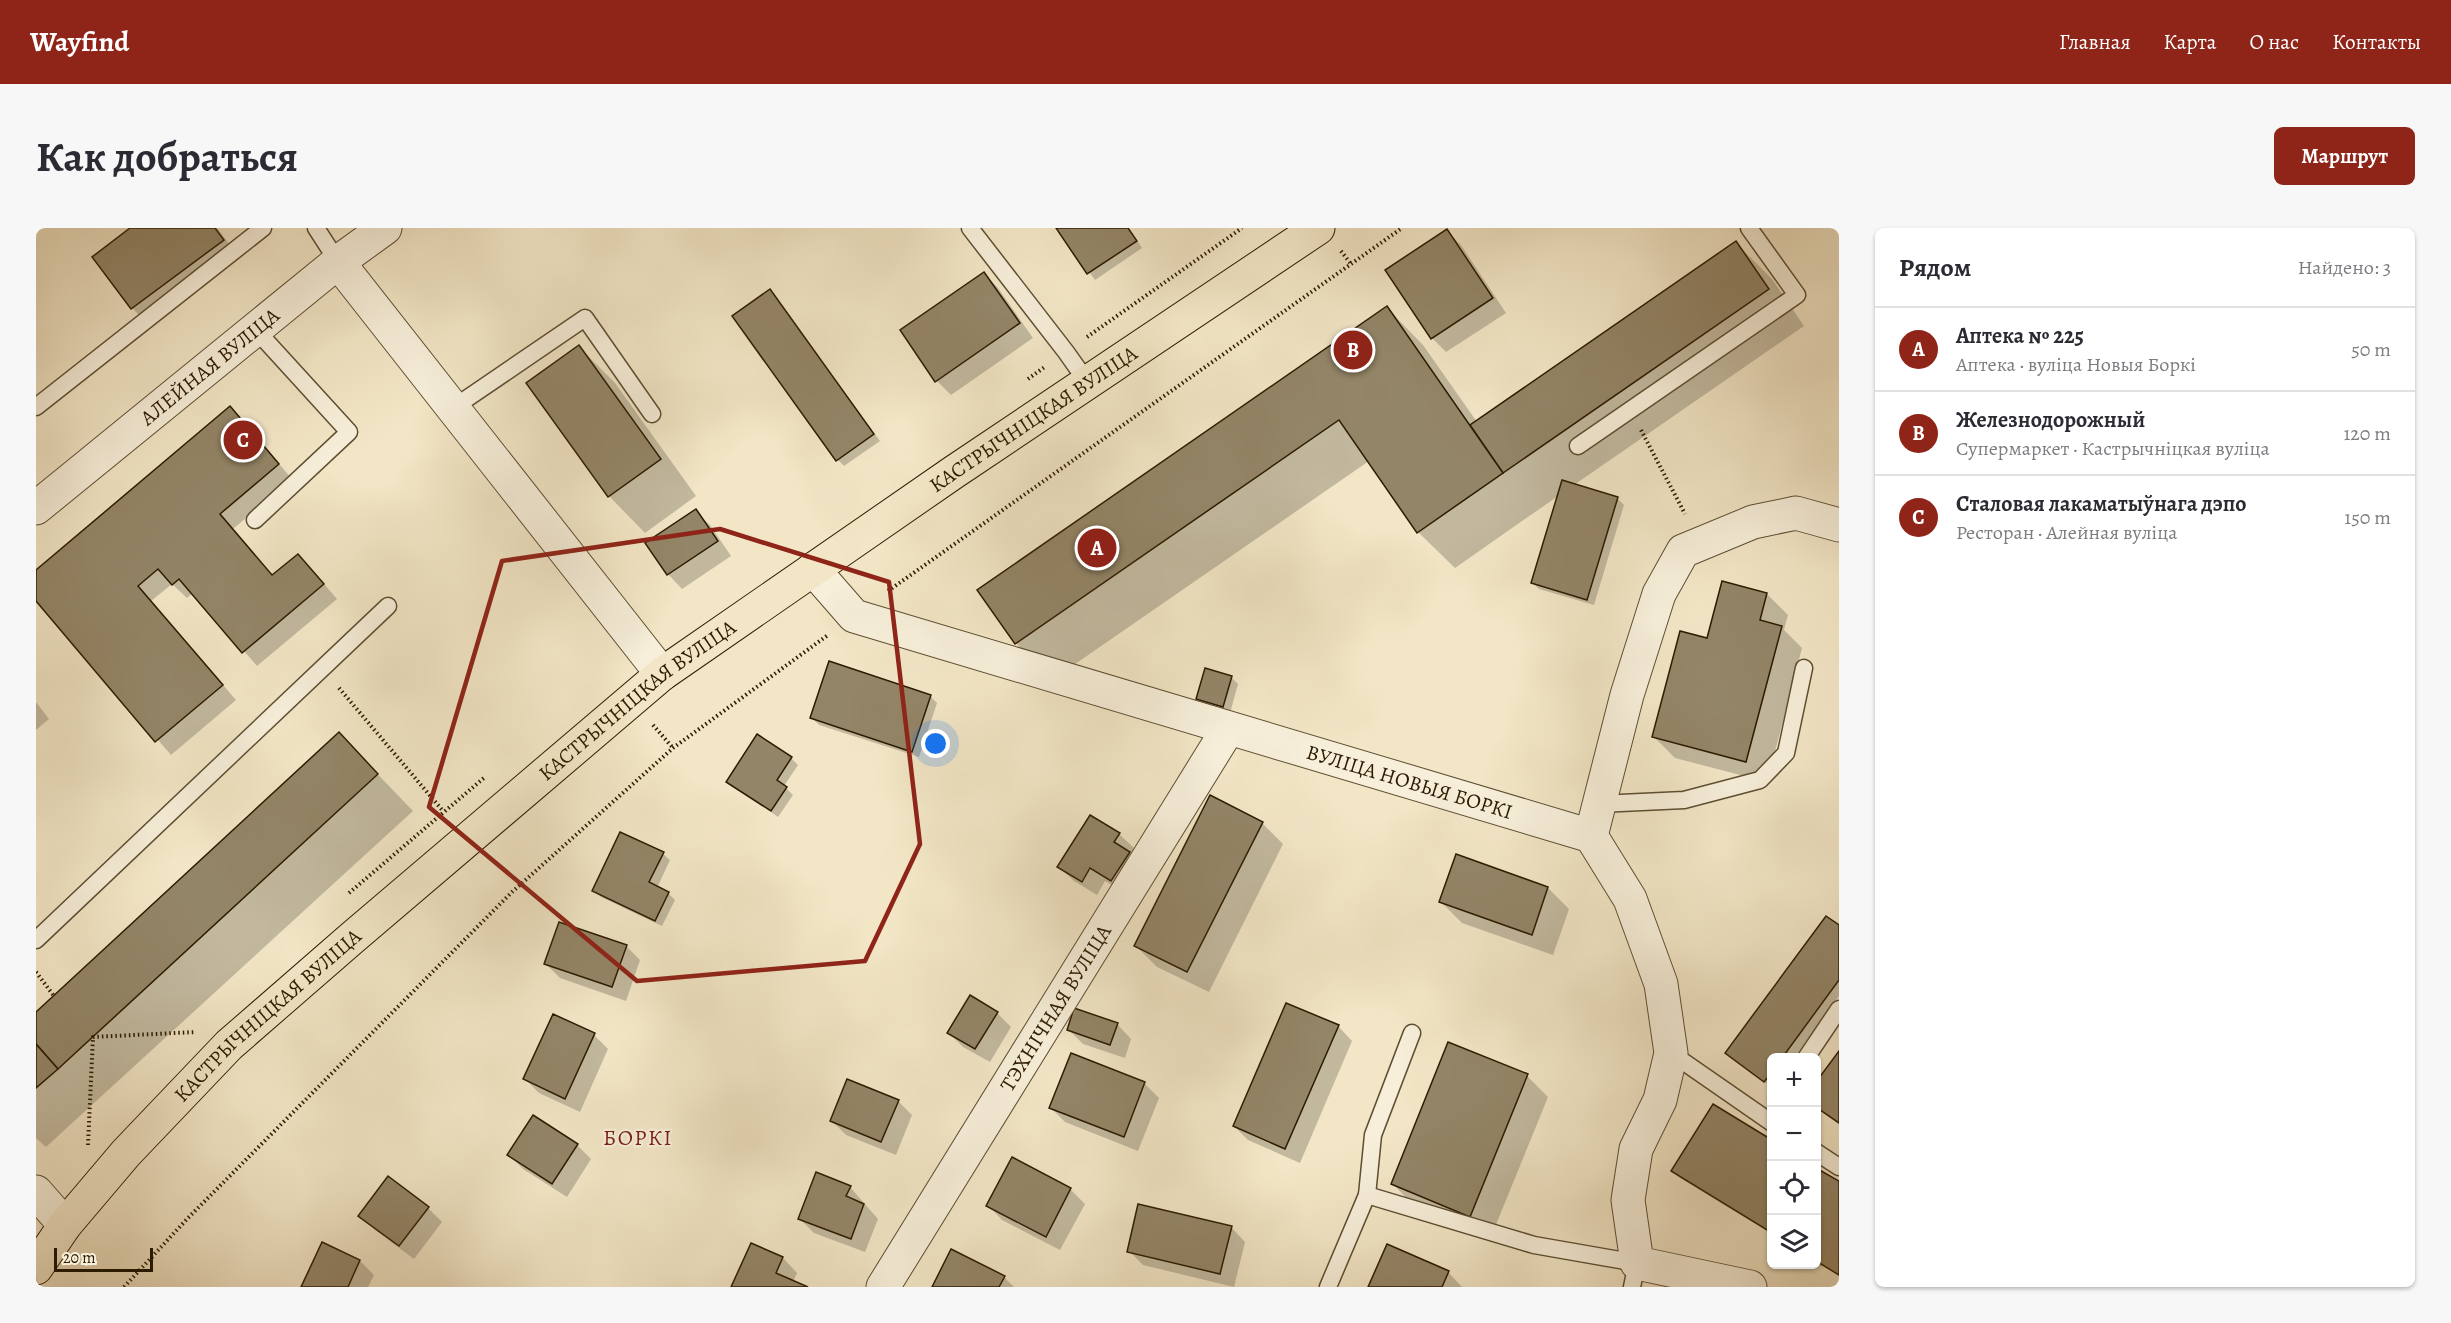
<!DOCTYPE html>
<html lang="ru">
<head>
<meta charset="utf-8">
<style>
	:root { --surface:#fff; --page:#f7f7f7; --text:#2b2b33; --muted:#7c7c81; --line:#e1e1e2; --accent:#8f2418 }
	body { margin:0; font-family:Alegreya,serif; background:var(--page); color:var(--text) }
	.controls { position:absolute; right:18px; bottom:18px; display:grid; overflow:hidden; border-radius:9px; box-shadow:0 2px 4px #0004 }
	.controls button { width:54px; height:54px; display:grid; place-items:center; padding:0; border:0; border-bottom:2px solid var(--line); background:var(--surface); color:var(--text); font:30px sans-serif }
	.scale { position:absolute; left:18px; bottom:15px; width:99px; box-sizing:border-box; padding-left:6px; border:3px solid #2d1b00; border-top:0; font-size:16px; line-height:21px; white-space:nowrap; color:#2d1b00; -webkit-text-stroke:4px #f7efda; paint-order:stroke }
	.you { position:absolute; left:900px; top:516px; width:21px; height:21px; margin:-15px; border:4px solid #fff; border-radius:50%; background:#1a73e8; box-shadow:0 0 0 9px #1a73e833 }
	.badge { display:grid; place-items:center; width:39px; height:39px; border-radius:50%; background:var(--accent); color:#fff; font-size:20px; font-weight:700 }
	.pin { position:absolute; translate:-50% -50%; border:3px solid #fff; box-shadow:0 2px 6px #0006 }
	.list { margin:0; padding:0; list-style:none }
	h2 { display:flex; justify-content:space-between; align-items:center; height:78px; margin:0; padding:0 24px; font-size:26px }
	h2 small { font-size:20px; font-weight:400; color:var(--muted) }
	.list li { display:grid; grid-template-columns:39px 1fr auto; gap:18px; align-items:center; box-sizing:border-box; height:84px; padding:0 24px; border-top:2px solid var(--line) }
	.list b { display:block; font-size:22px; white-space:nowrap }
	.list p { margin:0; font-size:20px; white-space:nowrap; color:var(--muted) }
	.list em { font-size:20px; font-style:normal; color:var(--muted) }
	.icon { flex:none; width:33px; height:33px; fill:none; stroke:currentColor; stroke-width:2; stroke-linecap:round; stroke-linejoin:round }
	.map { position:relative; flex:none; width:1803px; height:1059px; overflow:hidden; border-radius:9px }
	header { display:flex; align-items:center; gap:36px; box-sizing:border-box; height:84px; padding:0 30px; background:var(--accent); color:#fff }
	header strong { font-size:28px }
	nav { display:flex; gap:33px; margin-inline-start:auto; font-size:21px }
	.intro { display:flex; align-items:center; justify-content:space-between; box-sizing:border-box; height:144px; padding:0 36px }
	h1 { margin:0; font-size:42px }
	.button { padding:15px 27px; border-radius:9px; background:var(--accent); color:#fff; font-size:21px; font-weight:700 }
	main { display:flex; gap:36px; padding:0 36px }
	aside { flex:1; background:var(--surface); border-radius:9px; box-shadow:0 2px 4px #0004 }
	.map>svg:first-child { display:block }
	.shadow { fill:#0003 }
	.building { fill:#938567; stroke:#2d1b00; stroke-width:1.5 }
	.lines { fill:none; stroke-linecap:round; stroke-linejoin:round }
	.lane-casing { stroke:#5e4e32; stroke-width:19 }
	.street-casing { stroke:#5e4e32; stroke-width:35 }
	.primary-casing { stroke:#2d1b00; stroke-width:35 }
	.path { stroke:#2d1b00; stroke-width:4; stroke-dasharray:1.5 3; stroke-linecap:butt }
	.lane { stroke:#f7efda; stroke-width:16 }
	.street { stroke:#f7efda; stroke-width:33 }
	.primary { stroke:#f2e6c6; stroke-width:33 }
	.marked { fill:none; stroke:#8f2418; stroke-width:4.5; stroke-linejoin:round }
	.labels { text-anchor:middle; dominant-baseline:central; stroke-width:4.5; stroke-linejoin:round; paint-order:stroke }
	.street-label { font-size:21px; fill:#2d1b00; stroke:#f7efda }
	.neighbourhood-label { font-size:22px; letter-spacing:1.5px; fill:#7a1f14; stroke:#f7efda }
</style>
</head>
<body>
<header>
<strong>Wayfind</strong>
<nav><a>Главная</a><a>Карта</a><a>О нас</a><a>Контакты</a></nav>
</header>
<div class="intro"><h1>Как добраться</h1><a class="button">Маршрут</a></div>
<main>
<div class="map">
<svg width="1803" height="1059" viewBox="0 0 1803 1059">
	<rect width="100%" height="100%" fill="#f2e6c6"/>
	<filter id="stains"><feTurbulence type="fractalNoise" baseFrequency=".00333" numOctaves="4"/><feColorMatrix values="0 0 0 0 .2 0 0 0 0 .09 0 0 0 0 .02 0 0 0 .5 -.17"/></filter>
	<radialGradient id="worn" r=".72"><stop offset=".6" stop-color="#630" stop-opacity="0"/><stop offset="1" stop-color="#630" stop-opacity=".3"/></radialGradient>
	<g class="shadow">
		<path d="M97,0h84l20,26 -91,68 -14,-14z"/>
		<path d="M1022,0h71l13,20 -47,32z"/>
		<path d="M1411,3l14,14 45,68 -60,39 -14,-14z"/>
		<path d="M1700,15l36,36 32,47 -230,159 43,13 7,7 -30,100 -55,-16 -7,-7 26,-86 -103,72 -37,-36 -49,-71 -317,219 -36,-37 -37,-52 408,-283 36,37 54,77z"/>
		<path d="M948,46l14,14 35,50 -82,57 -14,-14z"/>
		<path d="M734,63l110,150 -36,25 -6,-6z"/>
		<path d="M543,119l36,36 81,113 -51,37 -36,-37z"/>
		<path d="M208,195l48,56 -59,50 40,47 39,-6 25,29 -80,67 -64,-73 -6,5 -15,-14 -21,17 85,99 -65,55 -135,-156v-28z"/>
		<path d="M659,283l15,14 21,31 -49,33 -14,-15 -21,-30z"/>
		<path d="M1731,366l21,21 -4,15 18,18 -35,134 -92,-24 -21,-21 54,-97z"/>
		<path d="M1195,449l7,7 -8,29 -26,-8 -7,-6z"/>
		<path d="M894,468l7,7 -18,54 -100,-32 -7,-7z"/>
		<path d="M0,474l13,17 -13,11z"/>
		<path d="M303,506l74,77 -367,336 -10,-9v-124z"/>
		<path d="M755,530l7,7 -14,21 9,9 -15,22 -50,-35z"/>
		<path d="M1054,589l29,17 15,14 -4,6 13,13 -17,27 -21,-13 -8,14 -23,-14 -15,-14z"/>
		<path d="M1226,595l21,21 -74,148 -52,-25 -21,-21z"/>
		<path d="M627,626l7,6 -13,28 11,5 7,7 -13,26 -61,-29 -7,-7z"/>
		<path d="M1512,660l21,21 -16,46 -91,-32 -21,-21z"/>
		<path d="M1803,699v69l-45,62h-22v29l-38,-27z"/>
		<path d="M590,718l14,14 -14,41 -66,-23 -14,-14z"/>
		<path d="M961,785l14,14 -21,35 -27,-15 -14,-14z"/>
		<path d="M1081,796l14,15 -6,19 -42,-14 -14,-14z"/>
		<path d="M1302,798l14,15 -52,122 -52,-23 -14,-14z"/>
		<path d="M558,807l14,14 -28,63 -41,-19 -14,-14z"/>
		<path d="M1036,827l72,28 15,15 -21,53 -73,-29 -14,-14z"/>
		<path d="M1491,848l21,21 -57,140 -78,-32 -20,-21z"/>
		<path d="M862,873l14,14 -16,40 -50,-20 -14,-14z"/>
		<path d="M1736,914v92l-92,-56 -7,-7z"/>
		<path d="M541,917l14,14 -24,38 -44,-28 -14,-14z"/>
		<path d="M976,931l58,30 15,15 -25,46 -58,-30 -14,-15z"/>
		<path d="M814,959l28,32 -13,33 -51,-19 -15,-15z"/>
		<path d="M392,980l14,14 -28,37 -39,-29 -15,-15z"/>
		<path d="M1195,999l14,15 -11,45 -91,-22 -14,-14z"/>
		<path d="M287,1016l37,17 14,14 -6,12h-66z"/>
		<path d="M715,1017l32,13 14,15 -4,9 12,5h-72z"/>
		<path d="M1412,1044l14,15h-92z"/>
		<path d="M968,1049l10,10h-81z"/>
	</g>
	<g class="building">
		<path d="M94,0h85l9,12 -93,69 -39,-52z"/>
		<path d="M1020,0h72l9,13 -50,33z"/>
		<path d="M1411,1l46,69 -62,41 -46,-69z"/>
		<path d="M1700,13l33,48 -266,184 -33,-48z"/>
		<path d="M948,44l36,51 -85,59 -35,-52z"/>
		<path d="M734,61l104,145 -38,27 -104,-145z"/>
		<path d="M1351,78l116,167 -86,60 -78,-113 -324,224 -38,-54z"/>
		<path d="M543,117l82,114 -53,38 -82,-114z"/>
		<path d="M194,178l49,58 -59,50 52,61 26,-21 26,30 -82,69 -63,-74 -7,6 -14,-16 -20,17 85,99 -68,57 -119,-141v-31z"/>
		<path d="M1526,252l56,17 -31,103 -56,-17z"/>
		<path d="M660,281l22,32 -51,34 -22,-32z"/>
		<path d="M1686,353l45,12 -7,27 22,6 -36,136 -94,-25 28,-106 27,7z"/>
		<path d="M793,433l102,34 -19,57 -102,-34z"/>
		<path d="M1169,440l27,8 -9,31 -27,-8z"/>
		<path d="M303,504l39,42 -320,295 -22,-25v-32z"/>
		<path d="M721,506l35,23 -15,23 10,7 -16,24 -45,-29z"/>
		<path d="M1174,567l53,27 -76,150 -53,-26z"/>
		<path d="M1054,587l30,18 -6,9 16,10 -19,29 -21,-13 -8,14 -25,-15z"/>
		<path d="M584,604l44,20 -15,30 20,10 -14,29 -63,-30z"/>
		<path d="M1420,626l92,33 -16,48 -93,-33z"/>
		<path d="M1790,688l13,9v55l-57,78h-10v14l-8,10 -39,-29z"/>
		<path d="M523,694l68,23 -15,42 -68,-23z"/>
		<path d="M934,767l28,17 -23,37 -28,-16z"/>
		<path d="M1250,775l53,22 -54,124 -52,-23z"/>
		<path d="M1038,780l44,15 -8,22 -43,-15z"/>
		<path d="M517,786l42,19 -30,66 -42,-20z"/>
		<path d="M1412,814l80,32 -58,143 -79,-33z"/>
		<path d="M0,816l22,25 -22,19z"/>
		<path d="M1803,823v72l-23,-16v-25z"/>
		<path d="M1035,825l74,29 -21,55 -75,-29z"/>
		<path d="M811,851l52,21 -18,42 -51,-21z"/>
		<path d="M1677,876l59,36v93l-101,-62z"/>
		<path d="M497,887l45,29 -26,40 -45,-29z"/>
		<path d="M976,929l59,31 -25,49 -60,-31z"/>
		<path d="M1780,940l23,13v94l-23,-14z"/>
		<path d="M780,944l35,14 -5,10 18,8 -13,35 -53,-20z"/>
		<path d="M352,948l41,31 -30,39 -41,-30z"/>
		<path d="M1102,976l94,22 -12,48 -93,-22z"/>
		<path d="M286,1014l38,18 -12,27h-47z"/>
		<path d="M715,1015l32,14 -7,16 32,14h-77z"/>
		<path d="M1351,1016l62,27 -7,16h-74z"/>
		<path d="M915,1021l54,27 -6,11h-67z"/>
	</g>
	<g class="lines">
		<g class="lane-casing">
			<g id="lane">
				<path d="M280,0l22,34"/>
				<path d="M934,0l96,124 22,31"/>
				<path d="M219,101l94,103 -94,88"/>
				<path d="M0,179l227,-179"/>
				<path d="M417,180l132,-90 67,96"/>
				<path d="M1542,218l219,-151 -48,-67"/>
				<path d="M1563,576l85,-4 76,-20 26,-27 18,-85"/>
				<path d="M0,712l352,-334"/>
				<path d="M1635,825l101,70"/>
				<path d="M1770,830l33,-49"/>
				<path d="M1780,924l23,15"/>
				<path d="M1331,967l167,50 103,18 -5,24"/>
				<path d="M1292,1059l39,-92 6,-60 39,-102"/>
			</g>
		</g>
		<g class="street-casing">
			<g id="street">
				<path d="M302,34l324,412"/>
				<path id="s1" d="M0,280l302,-246 47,-34"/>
				<path id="s2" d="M777,341l41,47 737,220 39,63 31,85 10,69 -11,47 -24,49 -8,51 9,63 113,24"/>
				<path d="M1555,608l36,-141 32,-101 24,-43 70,-29 43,-9 43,12"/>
				<path d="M0,964l29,33"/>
				<path id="s3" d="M847,1059l345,-558"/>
			</g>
		</g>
		<g class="primary-casing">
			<g id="primary">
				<path id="s4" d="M0,1040l29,-43 61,-72 103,-108 123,-107 310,-264 292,-202 364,-244"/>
			</g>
		</g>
		<g class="path">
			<path d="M1305,23l10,13"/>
			<path d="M1051,109l155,-109"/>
			<path d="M992,151l18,-13"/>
			<path d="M1605,202l44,84"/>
			<path d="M852,363l514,-363"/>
			<path d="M303,460l104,123"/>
			<path d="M617,497l20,23"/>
			<path d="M313,665l136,-116"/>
			<path d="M0,744l18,24"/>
			<path d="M52,917l5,-108 103,-5"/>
			<path d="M88,1059l64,-69 324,-326 161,-144 155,-113"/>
		</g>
		<use href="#lane" class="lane"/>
		<use href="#street" class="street"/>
		<use href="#primary" class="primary"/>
	</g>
	<path class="marked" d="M684,301l169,53 31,262 -55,117 -228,20 -208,-174 73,-246z"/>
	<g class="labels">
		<g class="street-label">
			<text stroke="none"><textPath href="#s1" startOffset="224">АЛЕЙНАЯ ВУЛІЦА</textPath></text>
			<text stroke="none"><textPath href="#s4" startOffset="1316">КАСТРЫЧНІЦКАЯ ВУЛІЦА</textPath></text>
			<text stroke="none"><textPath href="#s4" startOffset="830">КАСТРЫЧНІЦКАЯ ВУЛІЦА</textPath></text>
			<text stroke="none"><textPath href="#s2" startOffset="642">ВУЛІЦА НОВЫЯ БОРКІ</textPath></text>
			<text stroke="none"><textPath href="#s3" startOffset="328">ТЭХНІЧНАЯ ВУЛІЦА</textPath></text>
			<text stroke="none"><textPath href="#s4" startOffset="344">КАСТРЫЧНІЦКАЯ ВУЛІЦА</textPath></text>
		</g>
		<g class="neighbourhood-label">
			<text x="602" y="910">БОРКІ</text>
		</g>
	</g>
	<rect width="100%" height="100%" filter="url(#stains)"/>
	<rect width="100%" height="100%" fill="url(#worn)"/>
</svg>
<div class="controls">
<button>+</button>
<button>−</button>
<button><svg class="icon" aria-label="locate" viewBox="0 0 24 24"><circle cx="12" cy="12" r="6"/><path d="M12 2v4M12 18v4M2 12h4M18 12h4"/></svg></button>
<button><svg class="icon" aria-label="layers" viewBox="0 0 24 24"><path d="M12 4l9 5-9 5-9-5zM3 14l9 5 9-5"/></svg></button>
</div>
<div class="scale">20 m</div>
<div class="you"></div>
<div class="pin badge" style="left:1061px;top:320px">A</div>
<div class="pin badge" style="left:1317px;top:122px">B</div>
<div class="pin badge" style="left:207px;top:212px">C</div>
</div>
<aside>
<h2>Рядом<small>Найдено: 3</small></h2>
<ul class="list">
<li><span class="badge">A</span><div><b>Аптека № 225</b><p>Аптека · вуліца Новыя Боркі</p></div><em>50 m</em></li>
<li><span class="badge">B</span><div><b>Железнодорожный</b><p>Супермаркет · Кастрычніцкая вуліца</p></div><em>120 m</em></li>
<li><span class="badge">C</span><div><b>Сталовая лакаматыўнага дэпо</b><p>Ресторан · Алейная вуліца</p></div><em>150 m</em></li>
</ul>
</aside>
</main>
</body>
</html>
